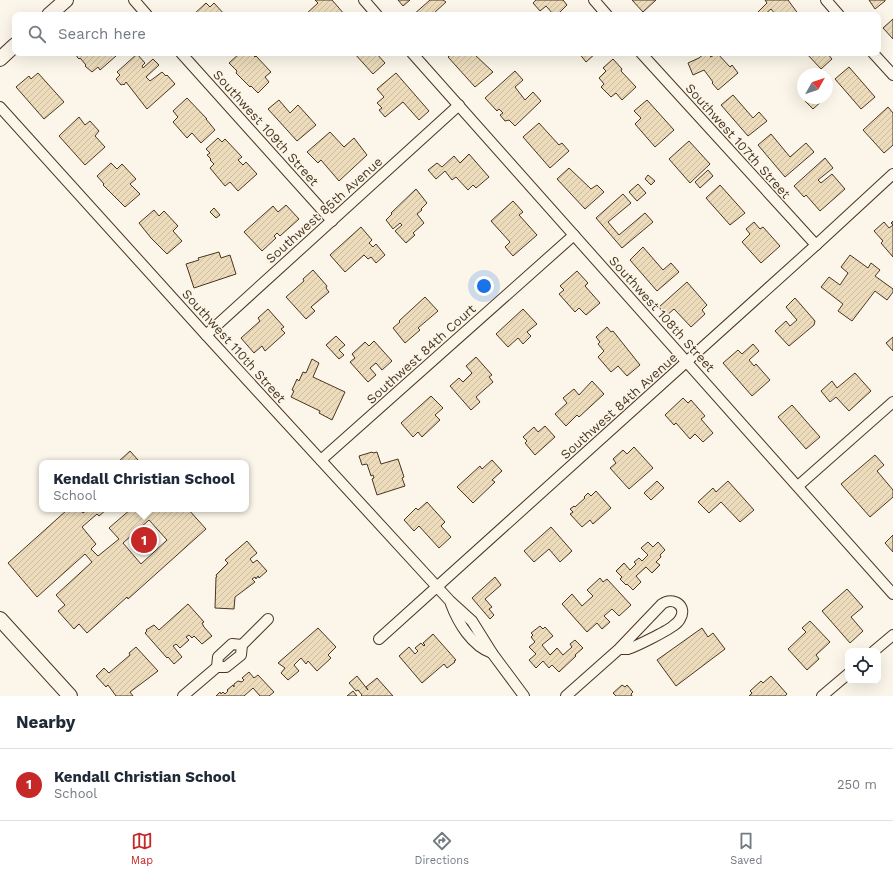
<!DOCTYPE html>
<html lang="en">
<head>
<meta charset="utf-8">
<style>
	:root { --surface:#fff; --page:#f6f6f7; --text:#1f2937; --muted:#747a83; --line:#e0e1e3; --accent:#c62828 }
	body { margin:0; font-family:"Work Sans",sans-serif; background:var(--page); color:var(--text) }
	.controls { position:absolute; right:12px; bottom:12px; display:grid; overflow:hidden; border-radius:8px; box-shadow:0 4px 16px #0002 }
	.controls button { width:36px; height:36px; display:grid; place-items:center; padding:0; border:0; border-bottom:1px solid var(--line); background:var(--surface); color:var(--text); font:20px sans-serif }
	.compass { position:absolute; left:797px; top:68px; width:36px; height:36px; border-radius:50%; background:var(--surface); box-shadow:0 4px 16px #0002; rotate:50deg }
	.you { position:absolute; left:484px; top:286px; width:14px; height:14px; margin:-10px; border:3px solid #fff; border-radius:50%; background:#1a73e8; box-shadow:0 0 0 6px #1a73e833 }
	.badge { display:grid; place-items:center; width:26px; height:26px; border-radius:50%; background:var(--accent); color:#fff; font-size:13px; font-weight:700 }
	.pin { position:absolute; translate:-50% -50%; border:2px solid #fff; box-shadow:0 1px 4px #0006 }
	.popup { position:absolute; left:39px; top:460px; width:210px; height:52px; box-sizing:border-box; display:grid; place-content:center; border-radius:8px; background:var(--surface); filter:drop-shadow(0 1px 3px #0005); font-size:13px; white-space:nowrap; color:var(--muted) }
	.popup b { font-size:15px; color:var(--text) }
	.popup::after { content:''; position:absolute; left:50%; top:100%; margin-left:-8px; border:8px solid transparent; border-top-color:var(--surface) }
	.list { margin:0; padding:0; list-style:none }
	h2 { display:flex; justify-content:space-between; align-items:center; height:52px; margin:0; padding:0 16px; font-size:17px }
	h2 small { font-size:13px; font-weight:400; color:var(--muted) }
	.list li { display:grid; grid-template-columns:26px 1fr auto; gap:12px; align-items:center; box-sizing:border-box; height:72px; padding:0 16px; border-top:1px solid var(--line) }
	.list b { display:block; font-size:15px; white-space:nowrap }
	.list p { margin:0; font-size:13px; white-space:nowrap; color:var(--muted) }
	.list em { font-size:13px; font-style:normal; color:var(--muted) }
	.icon { flex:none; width:22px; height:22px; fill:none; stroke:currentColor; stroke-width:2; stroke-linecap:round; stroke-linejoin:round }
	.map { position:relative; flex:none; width:893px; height:696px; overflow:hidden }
	.search { position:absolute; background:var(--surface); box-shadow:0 4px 16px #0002; left:12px; right:12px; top:12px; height:44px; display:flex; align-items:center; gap:10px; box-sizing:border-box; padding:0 14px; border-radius:8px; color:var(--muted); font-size:15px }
	.sheet { height:124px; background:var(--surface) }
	nav { display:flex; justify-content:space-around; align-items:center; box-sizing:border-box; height:56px; border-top:1px solid var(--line); background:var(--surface); font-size:11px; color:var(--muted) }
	nav a { display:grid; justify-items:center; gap:2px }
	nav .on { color:var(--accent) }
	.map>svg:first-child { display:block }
	.building { fill:url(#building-hatch); stroke:#4a3520; fill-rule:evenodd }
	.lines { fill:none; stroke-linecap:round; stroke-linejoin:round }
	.street-casing { stroke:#4a3520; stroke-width:12 }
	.secondary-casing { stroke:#4a3520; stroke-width:16 }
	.street { stroke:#fbf6e9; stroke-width:10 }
	.secondary { stroke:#fbf6e9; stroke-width:14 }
	.labels { text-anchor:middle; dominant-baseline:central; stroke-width:3; stroke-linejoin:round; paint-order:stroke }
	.street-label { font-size:13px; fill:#4a3520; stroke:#fbf6e9 }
</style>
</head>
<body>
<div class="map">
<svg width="893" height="696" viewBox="0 0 893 696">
	<defs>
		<pattern id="building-hatch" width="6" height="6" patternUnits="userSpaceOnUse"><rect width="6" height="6" fill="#ecdcbc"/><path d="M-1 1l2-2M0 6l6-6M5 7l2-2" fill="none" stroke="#ccbda1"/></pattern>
	</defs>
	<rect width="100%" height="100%" fill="#fbf6e9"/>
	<g class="building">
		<path d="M315,0h17l13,15h-40l13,-12z"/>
		<path d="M398,0h12l-7,6z"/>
		<path d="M430,0h13l3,2 -12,11 1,2h-22z"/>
		<path d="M536,0h27l4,5 -10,10h-3l-8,-9 -6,5 -7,-8z"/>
		<path d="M632,0h24l-13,12z"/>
		<path d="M765,0h23l11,15h-23l-5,-6 -7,6h-5l-2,-2 10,-10z"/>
		<path d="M869,0h16v1l-10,8z"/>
		<path d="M206,3l4,4 4,-4 11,12h-32z"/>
		<path d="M893,19v20l-10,-11z"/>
		<path d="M75,53h38l3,3 -16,14 -2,-3 -6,5 -7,-6 1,-1 -6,-7 -1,1 -2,-2v-1z"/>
		<path d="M240,53h2l3,3 3,-3h3l4,4 1,-1 15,16 -6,5 4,5 -11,11 -7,-7 -1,1 -14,-14 1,-2 -8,-8z"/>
		<path d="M354,53h22l9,10 -12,11z"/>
		<path d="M453,53h12l1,1 1,-1h6l20,19 -18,15 -27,-30z"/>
		<path d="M579,53h17l-10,9z"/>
		<path d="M705,53h2l4,4 6,-4 13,14 2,-2 6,8 -20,17 -6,-7 1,-1 -9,-12 -11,5 -5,-12 11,-5z"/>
		<path d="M806,53h21l5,6 -11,10z"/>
		<path d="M137,54l8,9 -3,3 1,2 10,-9 6,6 -13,12 4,4 12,-9 4,4 1,-1 8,9 -28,25 -21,-27 -2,3 -1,-1 -2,1 -5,-6 4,-4 -3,-3z"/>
		<path d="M613,59l9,10 -1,2 15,16 -14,13 -6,-7 -5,4 -10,-10 3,-3 -5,-6 7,-7 -3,-3z"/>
		<path d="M849,67l26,30 -14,12 -26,-30z"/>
		<path d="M515,71l8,9 -8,7 10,13 8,-8 8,9 -26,25 -6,-6 -4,1 -5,-6 3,-2 -4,-4 -2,2 -12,-13z"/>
		<path d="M38,73l26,29 -20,17 -28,-32 13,-11 2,3z"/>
		<path d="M396,73l33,38 -10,9 -16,-18 -18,15 -6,-7 3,-2 -5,-5 7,-6 -7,-8z"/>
		<path d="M733,95l20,23 6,-6 8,9 -19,15 -27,-31z"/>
		<path d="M187,98l20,21h-1l9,11 -14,13 -9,-10 -5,5 -14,-16 5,-5 -5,-6z"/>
		<path d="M807,98h15l2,1 -11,10 -8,-8z"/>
		<path d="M279,100l11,13 8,-8 18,20 -19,16 -29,-32z"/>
		<path d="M647,100l27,30 -19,17 -20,-23 6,-6 -7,-7z"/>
		<path d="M888,107l5,6v32l-9,8 -21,-23z"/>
		<path d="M79,117l6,8 5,-4 9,10 -4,5 10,11 -20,18 -26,-29z"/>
		<path d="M539,123l20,22 3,-2 7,8 -19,17 -27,-31z"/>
		<path d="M330,132l14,15 10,-9 13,17 -28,26 -18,-21 -3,3 -11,-11z"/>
		<path d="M771,134l19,23 16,-14 8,9 -29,25 -27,-32z"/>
		<path d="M218,138l4,4 3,-3 17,18 -4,3 5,5 3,-3 11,12 -19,17 -8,-9 -5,4 -15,-18 4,-4 -4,-4 1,-1 -4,-4 3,-2 -4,-4z"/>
		<path d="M689,141l21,23 -20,19 -21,-24z"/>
		<path d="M469,154l20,23 -13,11 -3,-3 -5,5 -12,-13 -4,3 -7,-9 -9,8 -8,-9 9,-7 5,4 12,-11 6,7z"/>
		<path d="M825,158l8,10 -15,12 3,3 11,-9 13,15 -25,22 -14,-16 -2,2 -10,-11z"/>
		<path d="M111,163l6,6 5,-5 14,15 -6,5 10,10 -15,13 -22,-22 1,-1 -7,-8z"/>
		<path d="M569,168l22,21 6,-4 7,7 -19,17 -28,-30z"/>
		<path d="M708,170l5,6 -13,12 -5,-6z"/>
		<path d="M648,175l7,6 -4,4 -6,-6z"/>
		<path d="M638,184l8,9 -9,8 -8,-9z"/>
		<path d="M720,185l25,28 -15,12 -24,-27z"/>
		<path d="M416,189l11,14 -6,6 1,1 -5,4 7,9 -11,10 2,2 -9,8 -11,-12 7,-6 -2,-2 -7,6 -7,-9 6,-6 -1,-1z"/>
		<path d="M623,194l8,9 -23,19 11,13 26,-22 8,9 -31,26 -26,-30z"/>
		<path d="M513,201l10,11 -4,3 18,20 -24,21 -8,-9 5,-5 -19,-21z"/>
		<path d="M286,205l13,14 -19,17 -3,-3 -3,3 2,2 -14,13 -18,-19 29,-26 5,6z"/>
		<path d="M214,208l6,7 -4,3 -6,-6z"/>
		<path d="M154,210l5,6 5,-5 14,15 -5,5 9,10 -15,13 -16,-16 -12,-15z"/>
		<path d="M893,221v36l-12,-14 2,-2 -9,-10 10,-9 5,6 4,-3 -2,-2z"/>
		<path d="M754,222l6,7 3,-2 17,19 -19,17 -19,-21 8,-8 -4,-5z"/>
		<path d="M361,227l11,13 -3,3 4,4 3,-3 9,11 -9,8 -5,-6 -3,2 -4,-4 -19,17 -15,-17z"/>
		<path d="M643,247l20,23 8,-7 8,9 -22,19 -27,-31z"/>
		<path d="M219,252l2,6 9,-3 6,19 -42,14 -8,-24 13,-4 -1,-2z"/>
		<path d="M850,255l18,13 3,-5 9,7 -5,6 18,13v3l-6,8 -12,-9 -23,30 -14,-10 5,-7 -22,-17 8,-10 11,8 8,-12 -7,-6z"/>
		<path d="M313,270l14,16 -1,2 3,4 -18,15 4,4 -9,8 -20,-22 18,-16 -1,-2z"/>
		<path d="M577,271l11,12 -3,3 15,17 -14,12 -7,-7 -4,4 -16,-18 5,-4 -4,-4z"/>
		<path d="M687,282l20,23 -5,5 3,4 -14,13 -17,-18 -8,7 -7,-9z"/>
		<path d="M425,297l13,14 -20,17 2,2 -15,13 -12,-15 7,-6 -1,-1z"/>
		<path d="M795,298l20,23 -1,4 -25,21 -14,-15 11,-10 4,5 7,-6 -11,-13z"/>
		<path d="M268,309l16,18 -3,2 4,4 -20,18 -3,-5 -8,7 -13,-15 19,-17 -2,-3z"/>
		<path d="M523,309l14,15 -10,8 4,4 -8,8 -5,-6 -10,9 -12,-13z"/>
		<path d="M607,327l4,5 2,-1 27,34 -13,11 -9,-10 -7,6 -13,-15 6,-6 -6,-7 2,-2 -4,-5z"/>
		<path d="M336,336l9,9 -6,5 5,5 -5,4 -13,-14z"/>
		<path d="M893,337v14l-7,-8z"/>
		<path d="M374,341l18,20 -10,9 -6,-7 -6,5 6,7 -8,7 -18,-20 5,-4 -3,-4 13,-12 4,4z"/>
		<path d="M753,344l6,7 -10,9 5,6 2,-2 14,16 -18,16 -29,-33 15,-13 4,4z"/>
		<path d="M476,357l16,18 -3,2 4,5 -17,15 4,5 -9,8 -21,-24 9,-8 4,4 9,-9 -6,-7z"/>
		<path d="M312,359l7,4 -6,14 32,15 -13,28 -13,-7 1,-2 -29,-14 3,-6 -2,-1 5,-11 2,2 4,-9 3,1z"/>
		<path d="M855,373l16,18 -22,20 -13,-14 -6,5 -9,-11 11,-10 5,7z"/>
		<path d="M592,381l12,13 -25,23 -2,-2 -11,11 -11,-12 12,-11 -4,-5 11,-9 5,6z"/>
		<path d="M431,396l12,12 -8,7 5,5 -18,17 -4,-5 -5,5 -12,-14z"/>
		<path d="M683,398l5,5 3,-3 14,16 -4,3 12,14 -10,9 -8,-8 -5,5 -14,-16 -2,2 -9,-10z"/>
		<path d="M792,405l28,32 -14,12 -28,-32z"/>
		<path d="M545,426l10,11 -20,18 -10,-12 2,-2 -4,-4 11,-10 4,5z"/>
		<path d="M634,447l19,21 -24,21 -19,-21 6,-5 -3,-4 10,-9 4,4z"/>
		<path d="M130,451l8,9 -3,3h-18z"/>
		<path d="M372,452l1,1 4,-1 4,12 17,-5 6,18 -2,1 3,8 -28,9 -5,-16 2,-1 -1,-3 -2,1 -4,-12 -5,1 -3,-9z"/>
		<path d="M875,455l9,10 -7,6 16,19v7l-23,20 -29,-33z"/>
		<path d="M492,460l10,11 -10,9 3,2 -22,21 -16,-16 23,-21 2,3z"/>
		<path d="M657,481l7,7 -13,12 -7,-7z"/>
		<path d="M728,481l26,29 -14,12 -19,-20 -12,11 -11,-11 15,-14 3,4z"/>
		<path d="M596,491l15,17 -18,16 -3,-4 -8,7 -12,-13 3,-2 -3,-3 4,-3 1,1 10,-9 -1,-1 4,-4 3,3z"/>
		<path d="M427,502l18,20 -4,4 10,11 -12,11 -20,-22 -5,5 -10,-11 12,-12 2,2z"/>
		<path d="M66,509h14l3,4 5,-4h19l-8,7 -2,-2 -15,13 14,17 -5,5 7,7 21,-17 -10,-11 22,-19h57l18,20 -78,70 -1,-2 -40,36 -8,-9 -5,5 -16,-18 7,-6 -9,-10 36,-33 -7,-8 -48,43 -29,-34 59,-53zM149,520l18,20 -26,24 -18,-21z"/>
		<path d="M551,527l21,24 -12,11 -11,-13 -15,13 -10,-11z"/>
		<path d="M893,535v17l-8,-9z"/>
		<path d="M247,541l10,12 -7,6 3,4 4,-3 10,11 -8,7 -1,-2 -2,3 -1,-2 -3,2 3,3 -20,15 -1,12 -19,-1 1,-31h1l-1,-2 12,-12 -3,-3z"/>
		<path d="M648,542l5,5 5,-5 7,8 -5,5 1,2 -5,5 4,3 -8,8 -6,-6 -10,9 5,6 -8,8 -6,-6 -1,1 -6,-6 2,-2 -6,-6 8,-8 6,7 6,-6 -2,-2 5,-4 3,3 6,-6 -7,-7z"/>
		<path d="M495,577l6,8 -16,14 7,8 -3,2 5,6 -4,4 -18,-21z"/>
		<path d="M600,578l3,4 4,-3 24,26 -12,11 -7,-7 -8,7 6,6 -8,7 -5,-6 -10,9 -25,-28 10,-10 10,12 11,-10 -6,-6z"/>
		<path d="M847,589l16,18 -12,10 12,14 -13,12 -28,-32z"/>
		<path d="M188,604l16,18 -2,1 2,4 8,9 -10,8 -8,-8 -2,2 -3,-3 -3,2 3,3 -9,8 -4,-4 -3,2 9,11 -8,7 -6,-7 -1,1 -22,-25 2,-2 -1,-1 8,-5 5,5z"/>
		<path d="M810,621l20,21 -14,13 3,4 -12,11 -19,-21 18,-17 -4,-4z"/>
		<path d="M540,626l3,3 2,-2 8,9 -11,9 8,10 7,-7 6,7 9,-8 -2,-3 5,-4 8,8 -8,7 1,1 -17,16 -7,-7 -3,3 -6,-7 -7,7 -7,-8 7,-6 -7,-7 6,-5 -4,-5 2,-2 -2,-2z"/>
		<path d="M318,628l18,19 -8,8 3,3 -14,13 -9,-10 -2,3 -5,-6 -7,7 5,6 -11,9 -7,-7 4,-5 -7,-5z"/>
		<path d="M702,628l6,9 5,-4 12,16 -49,37 -19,-26z"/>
		<path d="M433,634l23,26 -2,1 1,1 -8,6 -3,-4 -22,19 -23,-27 10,-9 6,7 3,-3 -3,-3 6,-5 3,3 1,-1 -2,-2z"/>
		<path d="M136,647l22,24 -28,21 3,4h-17l-8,-11 -2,2 -10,-11 8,-8 5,5 21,-18 -1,-2z"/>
		<path d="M249,672l5,6 4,-3 16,17 -5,4h-9l-7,-8 -9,8h-28l4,-4 1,2 2,-2 2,2 3,-3 -1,-1 6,-5 1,2v-3l4,-3 4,1 2,-2 -2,-2z"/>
		<path d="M357,676l11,14 -2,-3 11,-9 16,18h-32l1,-1 -4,-5 -2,1 -7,-8z"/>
		<path d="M771,676l16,18 -2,2h-36l3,-3 -2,-2 11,-10 2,2z"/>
		<path d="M622,685l3,2 2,-2 6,7 -2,2 1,2h-16l-3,-3z"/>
		<path d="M353,691l4,5h-10z"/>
	</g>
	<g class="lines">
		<g class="street-casing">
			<g id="street">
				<path d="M134,0l13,15"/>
				<path d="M364,0l13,15"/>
				<path d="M594,0l13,15"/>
				<path d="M826,0l13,15"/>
				<path d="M181,53l151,168"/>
				<path d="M412,53l481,541"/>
				<path d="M641,53l175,192"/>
				<path d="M873,53l20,22"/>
				<path d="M0,107l206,228 244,266 22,20 20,32 32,43"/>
				<path d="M206,335l253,-230"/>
				<path d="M321,460l253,-225"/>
				<path d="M798,486l95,-84"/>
				<path d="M451,604c7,19 21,42 41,49"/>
				<path d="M379,639l437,-394 77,-71"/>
				<path d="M874,651l19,-16"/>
				<path d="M217,667h9l15,-12 1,-10 26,-26"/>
				<path d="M183,696l34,-29 1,-10 14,-13 10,1"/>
				<path d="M566,696l53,-47 43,-45c11,-8 26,2 18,15 -1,2 -4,5 -7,7 -6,5 -38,21 -45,23 -3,0 -6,0 -9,0"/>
				<path d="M822,696l26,-22"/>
			</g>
		</g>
		<g class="secondary-casing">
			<g id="secondary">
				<path d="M49,15l17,-15"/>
				<path d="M0,59l15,-14"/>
				<path d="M0,619l70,77"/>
			</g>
		</g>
		<use href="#street" class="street"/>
		<use href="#secondary" class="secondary"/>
	</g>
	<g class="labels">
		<g class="street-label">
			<text transform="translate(266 128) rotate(48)">Southwest 109th Street</text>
			<text transform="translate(738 141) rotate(48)">Southwest 107th Street</text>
			<text transform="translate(324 210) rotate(-42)">Southwest 85th Avenue</text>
			<text transform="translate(662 314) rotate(48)">Southwest 108th Street</text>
			<text transform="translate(234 346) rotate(48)">Southwest 110th Street</text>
			<text transform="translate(421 354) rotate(-42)">Southwest 84th Court</text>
			<text transform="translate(619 406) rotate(-42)">Southwest 84th Avenue</text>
		</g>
	</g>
</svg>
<div class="controls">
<button><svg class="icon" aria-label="locate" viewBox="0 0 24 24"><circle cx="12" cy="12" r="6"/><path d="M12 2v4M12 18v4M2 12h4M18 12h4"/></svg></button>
</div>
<svg class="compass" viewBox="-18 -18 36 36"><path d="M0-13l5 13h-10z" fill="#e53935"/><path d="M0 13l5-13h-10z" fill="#747a83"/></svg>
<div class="you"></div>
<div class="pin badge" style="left:144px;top:540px">1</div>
<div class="popup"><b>Kendall Christian School</b>School</div>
<div class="search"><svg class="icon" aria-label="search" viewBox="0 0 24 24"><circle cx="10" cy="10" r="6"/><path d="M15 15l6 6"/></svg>Search here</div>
</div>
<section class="sheet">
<h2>Nearby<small></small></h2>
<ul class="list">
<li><span class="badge">1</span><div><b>Kendall Christian School</b><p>School</p></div><em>250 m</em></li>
</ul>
</section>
<nav>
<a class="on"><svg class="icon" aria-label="map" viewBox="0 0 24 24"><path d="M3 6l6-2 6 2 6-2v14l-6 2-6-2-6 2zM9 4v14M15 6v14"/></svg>Map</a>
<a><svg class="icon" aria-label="directions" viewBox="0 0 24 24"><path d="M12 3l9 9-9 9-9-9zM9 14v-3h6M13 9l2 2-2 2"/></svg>Directions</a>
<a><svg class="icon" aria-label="saved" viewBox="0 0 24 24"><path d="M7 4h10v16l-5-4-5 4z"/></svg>Saved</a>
</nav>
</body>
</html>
